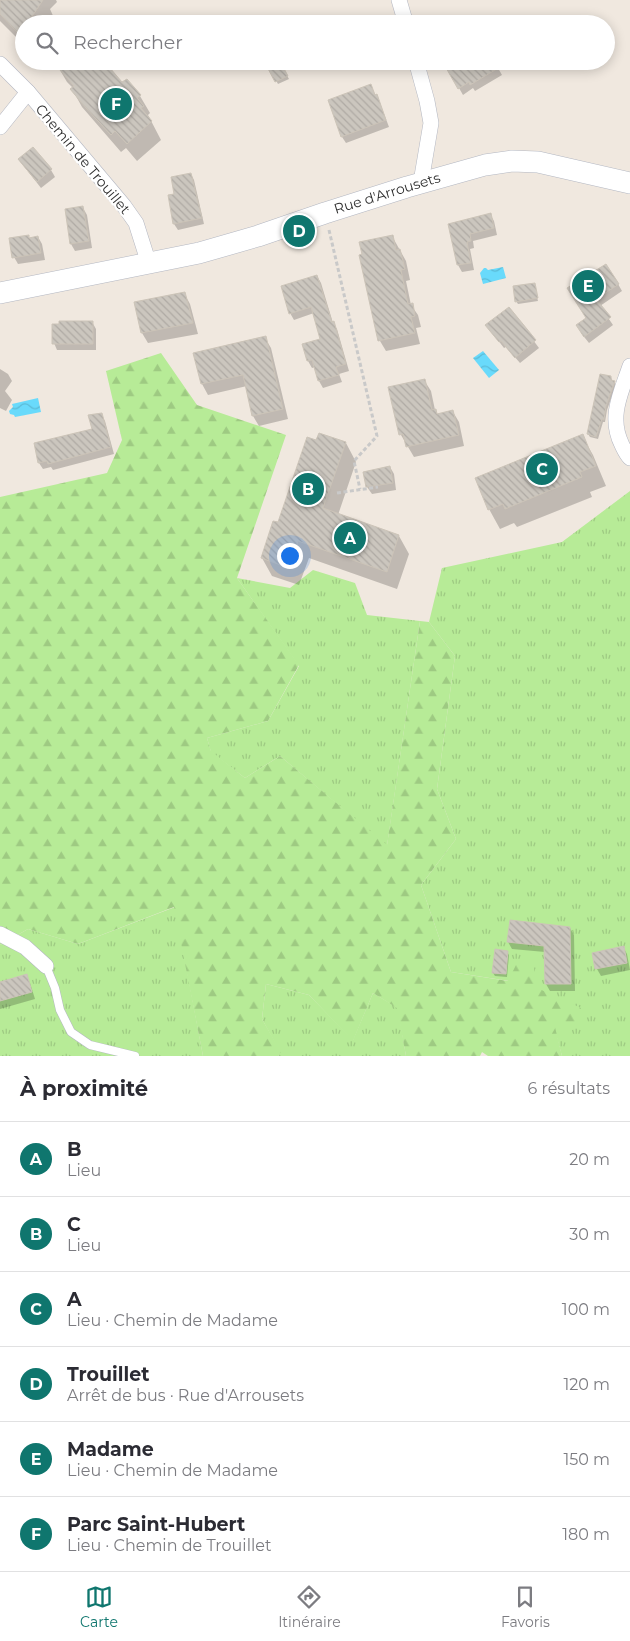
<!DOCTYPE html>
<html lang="fr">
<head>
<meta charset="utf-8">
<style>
	:root { --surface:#fff; --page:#f7f7f7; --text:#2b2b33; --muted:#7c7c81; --line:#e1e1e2; --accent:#0f766e }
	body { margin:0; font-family:Montserrat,sans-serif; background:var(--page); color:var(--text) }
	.you { position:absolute; left:289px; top:555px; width:18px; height:18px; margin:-12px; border:4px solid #fff; border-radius:50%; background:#1a73e8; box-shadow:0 0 0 8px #1a73e833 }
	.badge { display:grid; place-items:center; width:32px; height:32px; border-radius:50%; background:var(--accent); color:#fff; font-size:16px; font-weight:700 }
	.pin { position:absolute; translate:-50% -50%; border:2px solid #fff; box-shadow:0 1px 5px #0006 }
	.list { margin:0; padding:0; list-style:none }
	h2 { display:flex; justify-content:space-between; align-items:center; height:65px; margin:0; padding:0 20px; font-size:21px }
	h2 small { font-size:16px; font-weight:400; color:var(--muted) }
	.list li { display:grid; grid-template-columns:32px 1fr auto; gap:15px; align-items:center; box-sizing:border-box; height:75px; padding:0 20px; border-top:1px solid var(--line) }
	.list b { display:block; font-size:19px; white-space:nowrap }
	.list p { margin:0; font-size:16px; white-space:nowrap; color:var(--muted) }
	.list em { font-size:16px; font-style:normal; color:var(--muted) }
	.icon { flex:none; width:28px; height:28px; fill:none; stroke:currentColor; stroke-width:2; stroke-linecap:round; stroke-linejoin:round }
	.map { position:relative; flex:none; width:630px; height:1056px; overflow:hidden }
	.search { position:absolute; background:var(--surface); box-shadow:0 2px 12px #0003; left:15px; right:15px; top:15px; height:55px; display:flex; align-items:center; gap:12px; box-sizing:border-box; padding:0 18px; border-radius:28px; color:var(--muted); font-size:19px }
	.sheet { height:515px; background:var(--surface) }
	nav { display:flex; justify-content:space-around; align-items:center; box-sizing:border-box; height:70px; border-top:1px solid var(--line); background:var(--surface); font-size:14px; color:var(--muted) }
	nav a { display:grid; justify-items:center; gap:2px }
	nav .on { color:var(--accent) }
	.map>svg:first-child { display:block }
	.grass { fill:url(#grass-tufts) }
	.forest { fill:url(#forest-firs) }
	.water { fill:url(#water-waves) }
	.shadow { fill:#0003 }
	.building { fill:url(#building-back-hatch); stroke:#ccc4b8 }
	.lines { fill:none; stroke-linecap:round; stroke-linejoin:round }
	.service-casing { stroke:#b3b7c2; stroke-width:9 }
	.minor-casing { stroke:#b3b7c2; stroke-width:16 }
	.secondary-casing { stroke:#b3b7c2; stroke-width:22 }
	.path { stroke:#c9c9c9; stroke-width:3; stroke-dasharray:4 2.5; stroke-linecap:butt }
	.service { stroke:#fff; stroke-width:8 }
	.minor { stroke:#fff; stroke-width:15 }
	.secondary { stroke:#fff; stroke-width:21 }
	.labels { text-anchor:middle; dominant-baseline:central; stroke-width:4.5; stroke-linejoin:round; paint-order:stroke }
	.street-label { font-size:14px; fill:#2e2e2e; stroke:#fff }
</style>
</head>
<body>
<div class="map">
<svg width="630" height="1056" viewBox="0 0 630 1056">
	<defs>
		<pattern id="grass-tufts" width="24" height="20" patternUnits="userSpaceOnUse" patternTransform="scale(1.25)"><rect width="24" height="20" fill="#b7eb97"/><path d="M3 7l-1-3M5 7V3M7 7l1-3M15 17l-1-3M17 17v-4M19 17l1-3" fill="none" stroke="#9eca82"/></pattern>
		<pattern id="forest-firs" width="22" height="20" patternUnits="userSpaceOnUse" patternTransform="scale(1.25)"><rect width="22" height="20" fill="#b7eb97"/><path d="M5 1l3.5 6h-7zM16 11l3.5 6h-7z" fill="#9eca82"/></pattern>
		<pattern id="water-waves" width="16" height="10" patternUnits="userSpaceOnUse" patternTransform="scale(1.25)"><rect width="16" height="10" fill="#69dafb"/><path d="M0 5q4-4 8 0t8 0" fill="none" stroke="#5bbbd7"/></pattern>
		<pattern id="building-back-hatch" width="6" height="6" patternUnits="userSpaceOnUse" patternTransform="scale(1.25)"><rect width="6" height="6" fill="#cbc6be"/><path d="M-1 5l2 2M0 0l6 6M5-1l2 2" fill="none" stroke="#afaaa4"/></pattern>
	</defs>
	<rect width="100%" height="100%" fill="#f0e8df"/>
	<g class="grass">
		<path d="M630,491v565h-68l-9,-33 -44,-42 -58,-9 -30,-87 35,-46 -19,-50 18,-133 -26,-34 13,-54 120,-26z"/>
		<path d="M313,570l42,13 12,32 53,6 -33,225 -107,-90 -35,22 -34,-26 -4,-14 61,-17 31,-55 -62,-88 53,10z"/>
		<path d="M175,907l28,149h-203v-111l28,-16 50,15z"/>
		<path d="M266,984l43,11 44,45 20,-47 25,15 8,48h-128l2,-4 -18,-33z"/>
	</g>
	<path class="forest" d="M161,353l36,52 89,30 -49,143 62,87 -31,56 -61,17 4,13 34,27 35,-22 107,89 33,-224 9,1 26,34 -18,133 19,50 -35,46 30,87 57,9 8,-16h18l1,22 46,21 -1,16 -26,-1 8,33h-74l-6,-4 -2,4h-74l-9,-48 -24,-15 -20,48 -44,-46 -43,-11 -4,35 19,33 -3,4h-75l-29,-149 -96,37 -50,-15 -28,16v-448l107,-24 15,-33 -16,-69z"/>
	<g class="water">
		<path d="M503,267l3,11 -23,6 -3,-11 4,-5h2l2,2z"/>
		<path d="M483,351l16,19 -10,8 -16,-20z"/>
		<path d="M38,398l3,14 -26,5 -1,-2 -4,-1 -1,-3 4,-4 -1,-3z"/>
	</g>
	<g class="shadow">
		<path d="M0,0h56l1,2 -7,7 4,9 -3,6h-27v21l-24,-24z"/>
		<path d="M265,61h14l10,18 -11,5z"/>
		<path d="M494,61l8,14 -27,16 -2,-3 -10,7 -16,-28z"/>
		<path d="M57,65l65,19 18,12 10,17 -2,2 13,25 -24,21 -11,-13 -5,4 -39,-45 -10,-18 1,-1 -6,-6z"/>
		<path d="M370,85l10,18 9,24 -43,16 -4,-6z"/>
		<path d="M19,160l32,10 4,7 -14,11z"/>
		<path d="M191,174l3,6 10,44 -26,6 -4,-6 2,-29z"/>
		<path d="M83,208l4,7 5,33 -17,3 -4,-7 -5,-34z"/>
		<path d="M490,214l4,7 3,14 -24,6 1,7 -4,1 4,21 -12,2 -4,-7 -8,-41z"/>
		<path d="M392,236l14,25 4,19 -4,1 5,24 7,10 3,12 -5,1 4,16 -34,7 -6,-10 -20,-85z"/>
		<path d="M38,237l4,7 3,16 -27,4 -4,-7 15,-18z"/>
		<path d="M317,276l4,7 12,40 4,6 12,42 -10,3 3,8 -19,6 -4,-7 -4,-14 -3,1 -4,-7 -5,-16 19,-5 -8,-27 -20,7 -4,-7z"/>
		<path d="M534,284l4,17 -20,3 -2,-3z"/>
		<path d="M618,284l4,7 -22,15 13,19 -24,18 -8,-10 6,-15 -15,-23z"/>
		<path d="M184,293l6,11 8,30 -50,9 -6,-10z"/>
		<path d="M509,308l30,40 -19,15 -14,-16 -2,1 -17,-22z"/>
		<path d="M92,322l4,7v21h-39l-3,-7 6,-18z"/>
		<path d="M265,338l6,10 17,71 -29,7 -6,-10 -6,-30 -39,9 -6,-11 -7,-30z"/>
		<path d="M0,369l8,5 4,7 -7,10 7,9 -6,11 -6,-3z"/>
		<path d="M611,377l1,3 -1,1 3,1 2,3 -9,25 -2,12h-2l-5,17 -8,-2 -2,-3z"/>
		<path d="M424,380l7,11 4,19 3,5 15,-3 6,10 5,24 -50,11 -13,-22z"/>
		<path d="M101,414l4,7 9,33 -61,16 -2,-3 -8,2 -4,-6 55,-33z"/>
		<path d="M319,435l27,8 10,19 -18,53 61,21 10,18 -12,35 -88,-31 -10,27 -27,-9 -10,-18z"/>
		<path d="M582,436l11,19 13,31 -16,6 2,5 -75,30 -3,-4 -14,6 -11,-20z"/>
		<path d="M390,467l4,7 2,16 -24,4 -5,-7 -2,-14z"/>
		<path d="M570,928l4,7 1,56h-25l-4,-7 -1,-32 -33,-3 -4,-7z"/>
		<path d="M623,947l4,7 3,16 -29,6 -4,-7 -4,-15z"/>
		<path d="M507,952l2,3 -2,22 -12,-1 -2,-3z"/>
		<path d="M26,976l4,7 5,16 -35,10v-26z"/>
	</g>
	<g class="building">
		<path d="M0,0h43l-16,24h-3v5l-4,6 -20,-21z"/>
		<path d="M52,61h52l18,21 5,-3 14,16 -4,3 7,8 -3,2 11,13 -25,23 -12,-13 -4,4 -25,-27 -16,-19 4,-3z"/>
		<path d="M264,61h16l8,15 -13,6z"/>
		<path d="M453,61h57l-40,24 -1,-3 -11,7 -13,-23z"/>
		<path d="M371,84l4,11 2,-1 9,26 -45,17 -13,-37z"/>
		<path d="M33,147l19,22 -15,13 -19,-23z"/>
		<path d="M191,173l11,45 -29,6 -5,-29 6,-1 -3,-17z"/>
		<path d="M83,206l6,35 -19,3 -5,-35z"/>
		<path d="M491,213l3,15 -24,6 1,7 -4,1 4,21 -14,2 -9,-41z"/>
		<path d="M29,235v3l9,-2 3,17 -29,5 -3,-20z"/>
		<path d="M393,235l3,15 4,-1 5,20 -4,1 7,34 5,-1 2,13 -4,1 4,16 -37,8 -19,-86 3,-1 -3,-12z"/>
		<path d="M606,264l13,20 -23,15 15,18 -27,20 -8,-12 10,-7 -19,-30z"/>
		<path d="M317,275l15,47 2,-1 12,43 -10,3 3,8 -21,6 -6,-21 -5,1 -5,-17 18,-5 -9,-32 -22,7 -8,-28z"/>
		<path d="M535,283l3,15 -23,4 -2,-16z"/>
		<path d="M185,292l8,31 -52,10 -7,-31z"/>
		<path d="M509,307l27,33 -21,18 -14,-17 -2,1 -14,-17z"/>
		<path d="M59,321h34v23h-41v-20h7z"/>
		<path d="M266,336l17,73 -31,7 -9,-41 -42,9 -8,-31z"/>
		<path d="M600,374l11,2v4l4,1 -9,25 -2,14 -2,-1 -6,18 -9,-3z"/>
		<path d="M425,379l7,31 4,-1 1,5 16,-4 6,25 -53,12 -3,-13 -4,1 -11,-48z"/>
		<path d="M102,413l9,34 -63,17 -1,-3 -9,2 -4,-20 58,-14 -4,-14z"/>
		<path d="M319,433l27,9 -23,66 76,27 -12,37 -89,-31 -9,27 -28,-10 12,-37 5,1 29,-85 9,3z"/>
		<path d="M583,434l13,32 -16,6 2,5 -77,32 -2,-5 -15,6 -13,-32z"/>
		<path d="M390,466l3,17 -27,4 -3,-15z"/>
		<path d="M510,920l60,7 1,57h-26l-1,-38 -37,-4z"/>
		<path d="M624,946l3,17 -32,6 -3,-16z"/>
		<path d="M495,949l13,2 -2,23 -14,-1z"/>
		<path d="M27,974l5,18 -32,9v-19z"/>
	</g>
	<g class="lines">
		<g class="service-casing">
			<path id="service" d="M46,966l9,22 5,22 11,22 19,13 45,11"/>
		</g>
		<g class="minor-casing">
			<g id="minor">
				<path d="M399,0l7,24"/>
				<path d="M416,61l11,40 4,22 -10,59"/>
				<path d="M0,64l28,28 96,114 12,17 13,41"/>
				<path d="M0,127l28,-35"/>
				<path d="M630,366c-9,27 -22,51 -8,79 2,4 4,9 8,13"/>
				<path d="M0,934l25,13 21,19"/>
			</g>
		</g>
		<g class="secondary-casing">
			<path id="secondary" d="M0,293l199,-40 59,-17 67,-23 82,-26 78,-22 27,-4 26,1 92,21"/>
		</g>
		<g class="path">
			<path d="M329,230l48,206 -23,25 6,28"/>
			<path d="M337,493l41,-6"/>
		</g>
		<use href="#service" class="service"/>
		<use href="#minor" class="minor"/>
		<use href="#secondary" class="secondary"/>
	</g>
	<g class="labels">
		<g class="street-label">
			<text transform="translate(83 159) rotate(50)">Chemin de Trouillet</text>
			<text transform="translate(387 193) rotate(-17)">Rue d'Arrousets</text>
		</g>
	</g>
</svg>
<div class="you"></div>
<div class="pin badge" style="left:350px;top:538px">A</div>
<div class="pin badge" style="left:308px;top:489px">B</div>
<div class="pin badge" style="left:542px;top:469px">C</div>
<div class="pin badge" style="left:299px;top:231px">D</div>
<div class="pin badge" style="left:588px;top:286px">E</div>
<div class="pin badge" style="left:116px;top:104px">F</div>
<div class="search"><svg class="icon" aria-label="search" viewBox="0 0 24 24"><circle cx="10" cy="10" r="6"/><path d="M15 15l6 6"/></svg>Rechercher</div>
</div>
<section class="sheet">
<h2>À proximité<small>6 résultats</small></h2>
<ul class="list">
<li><span class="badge">A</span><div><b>B</b><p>Lieu</p></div><em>20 m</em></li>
<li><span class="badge">B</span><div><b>C</b><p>Lieu</p></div><em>30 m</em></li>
<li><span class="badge">C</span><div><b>A</b><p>Lieu · Chemin de Madame</p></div><em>100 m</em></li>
<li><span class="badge">D</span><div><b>Trouillet</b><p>Arrêt de bus · Rue d'Arrousets</p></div><em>120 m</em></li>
<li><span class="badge">E</span><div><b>Madame</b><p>Lieu · Chemin de Madame</p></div><em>150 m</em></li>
<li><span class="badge">F</span><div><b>Parc Saint-Hubert</b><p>Lieu · Chemin de Trouillet</p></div><em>180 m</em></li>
</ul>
</section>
<nav>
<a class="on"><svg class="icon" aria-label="map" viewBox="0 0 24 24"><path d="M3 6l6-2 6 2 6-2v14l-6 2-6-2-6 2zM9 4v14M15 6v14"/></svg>Carte</a>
<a><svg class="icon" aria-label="directions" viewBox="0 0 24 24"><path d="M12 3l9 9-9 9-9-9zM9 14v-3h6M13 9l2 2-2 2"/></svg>Itinéraire</a>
<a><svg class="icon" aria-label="saved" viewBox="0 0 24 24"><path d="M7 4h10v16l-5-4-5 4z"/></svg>Favoris</a>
</nav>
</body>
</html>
